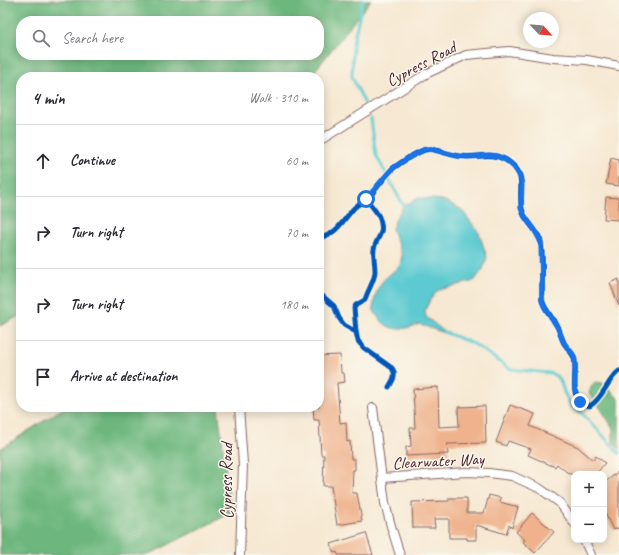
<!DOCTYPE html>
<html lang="en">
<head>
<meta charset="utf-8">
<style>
	:root { --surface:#fff; --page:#f7f7f7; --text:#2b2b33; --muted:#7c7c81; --line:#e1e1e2 }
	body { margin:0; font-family:Caveat,sans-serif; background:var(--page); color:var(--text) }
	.controls { position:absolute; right:12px; bottom:12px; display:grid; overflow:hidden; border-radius:8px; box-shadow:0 2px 10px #0003 }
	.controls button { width:36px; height:36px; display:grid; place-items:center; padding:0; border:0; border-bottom:1px solid var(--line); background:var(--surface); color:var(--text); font:20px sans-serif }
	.compass { position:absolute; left:523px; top:12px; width:36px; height:36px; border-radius:50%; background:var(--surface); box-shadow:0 2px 10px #0003; rotate:116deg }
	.stop { position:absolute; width:12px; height:12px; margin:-9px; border:3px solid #1a73e8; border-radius:50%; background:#fff }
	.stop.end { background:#1a73e8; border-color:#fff; box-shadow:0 1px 4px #0008 }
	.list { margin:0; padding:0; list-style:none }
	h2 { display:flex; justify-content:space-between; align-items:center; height:52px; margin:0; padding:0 16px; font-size:17px }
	h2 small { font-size:13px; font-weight:400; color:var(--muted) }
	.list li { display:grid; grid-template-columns:26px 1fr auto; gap:12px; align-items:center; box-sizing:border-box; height:72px; padding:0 16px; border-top:1px solid var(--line) }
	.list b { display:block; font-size:15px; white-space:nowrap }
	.list em { font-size:13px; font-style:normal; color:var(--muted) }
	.icon { flex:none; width:22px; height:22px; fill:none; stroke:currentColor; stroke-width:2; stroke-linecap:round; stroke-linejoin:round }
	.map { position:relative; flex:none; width:619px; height:555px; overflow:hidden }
	.search { position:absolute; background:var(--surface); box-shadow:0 2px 10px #0003; left:16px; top:16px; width:308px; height:44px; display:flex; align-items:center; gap:10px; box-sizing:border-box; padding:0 14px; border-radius:16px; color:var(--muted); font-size:15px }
	.panel { position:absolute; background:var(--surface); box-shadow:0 2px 10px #0003; left:16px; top:72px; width:308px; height:340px; border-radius:16px }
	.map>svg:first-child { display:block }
	.forest { fill:#6db77e; stroke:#5c6b54; fill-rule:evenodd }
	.water { fill:#5dcad1; stroke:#54747e }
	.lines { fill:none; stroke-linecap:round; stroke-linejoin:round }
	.stream { stroke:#5dcad1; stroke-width:3 }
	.building { fill:#efb28c }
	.minor-casing { stroke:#866565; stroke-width:10 }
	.minor { stroke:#fff; stroke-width:8 }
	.cycleway-casing { stroke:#fbf7ec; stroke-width:8 }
	.cycleway { stroke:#0057b8; stroke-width:5 }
	.route { stroke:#1a73e8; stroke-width:5 }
	.labels { text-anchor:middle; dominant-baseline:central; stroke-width:3; stroke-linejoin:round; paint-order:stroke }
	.street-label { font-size:17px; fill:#4a1f2b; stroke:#fbf7ec }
</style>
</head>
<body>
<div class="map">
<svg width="619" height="555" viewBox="0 0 619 555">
	<rect width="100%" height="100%" fill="#fbf7ec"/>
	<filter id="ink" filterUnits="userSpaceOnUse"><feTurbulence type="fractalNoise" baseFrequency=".025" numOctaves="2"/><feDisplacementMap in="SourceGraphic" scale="8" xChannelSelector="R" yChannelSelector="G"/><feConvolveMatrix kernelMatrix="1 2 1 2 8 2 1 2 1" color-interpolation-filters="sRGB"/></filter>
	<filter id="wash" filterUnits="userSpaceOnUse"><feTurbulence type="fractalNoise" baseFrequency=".012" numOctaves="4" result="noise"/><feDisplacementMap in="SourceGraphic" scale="16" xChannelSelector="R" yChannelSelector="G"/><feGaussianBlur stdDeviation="0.9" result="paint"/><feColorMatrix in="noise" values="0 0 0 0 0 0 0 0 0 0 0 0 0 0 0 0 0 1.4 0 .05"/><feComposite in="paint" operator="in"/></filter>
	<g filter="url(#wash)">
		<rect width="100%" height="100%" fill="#f6e8d2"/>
		<g class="forest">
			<path d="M0,0h371l-61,77h-289v238l-21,11zM21,21h298v34h-298z"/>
			<path d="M595,382l8,1 16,16v50l-6,-6v-15l-14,-22 -10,-13 3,-8z"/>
			<path d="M65,407h153l13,106 -83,42h-148v-106z"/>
		</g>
		<path class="water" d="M419,198l24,2 18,9 18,24 8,24 -4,12 -9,12 -36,9 -8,10 -5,10 1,7 21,17 -28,-10c-23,9 -34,6 -46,-15 4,-25 7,-27 27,-43l2,-11 -10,-26 4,-11 8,-13z"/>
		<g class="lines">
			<g class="stream">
				<path d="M363,0l-10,43 -1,34 13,27"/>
				<path d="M371,119l5,36 28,52"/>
				<path d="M444,332l30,12 36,25 40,4 6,3 5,6 3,10 7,14 11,7 37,40"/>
			</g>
		</g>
		<g id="blocks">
			<g class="building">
				<path d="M611,158l8,2v26l-13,-2z"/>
				<path d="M606,197l13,1v22l-15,-1z"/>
				<path d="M619,279v27l-9,-23z"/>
				<path d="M340,355l1,18h3l1,9 -8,1 3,40 6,-1 1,20 3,-1 1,18h4v11h-2l-1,23h5l5,28 -25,4 -6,-39h-8l1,-31h-3l-2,-35h-5l-1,-13h6v-51z"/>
				<path d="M438,387l1,40 20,-1 -1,-19 27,-1 1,37 -39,1 1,10 -42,2v-9l5,-1 -1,-18h5l-2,-39z"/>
				<path d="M510,405l25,9 -5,12 48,21 15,13 3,-4 9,7 -9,11h-27l-12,-10 -2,3 -27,-12 3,-6 -23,-8 -2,5 -10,-4z"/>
				<path d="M619,471v57l-6,2 -9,-19v-28z"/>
				<path d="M489,495l12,3 -1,4 18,5 -6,21 -3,-3 -3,9 -30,-9v15h-9v-2h-18v-19h-15l1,9h-22l-1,-26 37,-1v-3h18v15h17z"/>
				<path d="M532,513l22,19 -19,21 -12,-11 2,-2 -9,-8z"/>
				<path d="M366,533l7,22h-35l-1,-3 -3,1 -3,-9z"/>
			</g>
		</g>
	</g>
	<g filter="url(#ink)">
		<use href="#blocks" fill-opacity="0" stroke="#866565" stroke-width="1"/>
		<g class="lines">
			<g class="minor-casing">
				<g id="minor">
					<path d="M319,141l107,-67 40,-19 43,-4 44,7 34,2 32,6"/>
					<path d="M239,407l4,57 -3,91"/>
					<path d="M373,408l12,95 6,23 9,29"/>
					<path d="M382,478l84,-6 23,1 23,3 27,12 21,15 14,20"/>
					<path d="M584,540l7,15"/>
				</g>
			</g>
			<use href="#minor" class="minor"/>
			<g class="cycleway-casing">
				<g id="cycleway">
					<path d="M319,238c18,-3 24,-18 35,-30 5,-5 11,-7 15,-11 9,-9 16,-23 26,-30 8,-6 27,-19 37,-18 9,2 18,6 27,7 16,3 32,-5 47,4 23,14 11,29 16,49 2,12 14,19 18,30 4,9 2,49 2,61 3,10 10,17 15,26 3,6 4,12 7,17 3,6 8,9 10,15 5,16 -9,43 16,48 14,-9 17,-26 29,-35"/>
					<path d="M319,293l15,13 5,12 5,7 12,7 2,9 6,7 28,20c5,7 1,12 -3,19"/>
					<path d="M356,332l-2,-24 2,-3 9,-5c2,-9 10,-19 10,-29 0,-7 -2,-15 -1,-22 1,-6 5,-11 7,-17 3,-13 -7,-23 -15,-33"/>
				</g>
			</g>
			<use href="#cycleway" class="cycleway"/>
		</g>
	</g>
	<g class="lines" filter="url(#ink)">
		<path class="route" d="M366,199l27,-31 15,-10 17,-9h6l27,7 10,1 21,-2 8,1 9,4 8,7 6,9 2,8 -1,24 3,7 10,14 7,13 1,58 2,6 14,22 6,15 9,11 2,6v30l5,12"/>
	</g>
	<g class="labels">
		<g class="street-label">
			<text transform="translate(421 64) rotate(-28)">Cypress Road</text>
			<text transform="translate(438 461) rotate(-3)">Clearwater Way</text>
			<text transform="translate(226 481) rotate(-90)">Cypress Road</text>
		</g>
	</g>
</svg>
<div class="controls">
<button>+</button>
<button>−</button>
</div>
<svg class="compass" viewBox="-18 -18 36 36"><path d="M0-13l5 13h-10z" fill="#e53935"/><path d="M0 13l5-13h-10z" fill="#7c7c81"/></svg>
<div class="stop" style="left:366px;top:199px"></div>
<div class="stop end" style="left:580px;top:402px"></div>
<div class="search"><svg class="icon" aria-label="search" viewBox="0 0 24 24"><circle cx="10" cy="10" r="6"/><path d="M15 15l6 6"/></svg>Search here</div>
<section class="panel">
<h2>4 min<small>Walk · 310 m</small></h2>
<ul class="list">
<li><svg class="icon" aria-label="ahead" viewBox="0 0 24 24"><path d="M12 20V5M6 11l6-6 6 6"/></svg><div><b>Continue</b></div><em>60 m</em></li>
<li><svg class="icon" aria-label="right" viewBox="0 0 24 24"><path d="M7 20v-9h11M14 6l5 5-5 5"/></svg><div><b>Turn right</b></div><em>70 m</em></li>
<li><svg class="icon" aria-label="right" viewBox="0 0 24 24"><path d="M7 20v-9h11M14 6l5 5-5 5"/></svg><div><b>Turn right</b></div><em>180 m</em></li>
<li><svg class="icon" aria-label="arrive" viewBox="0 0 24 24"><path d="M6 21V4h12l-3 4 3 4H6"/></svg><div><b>Arrive at destination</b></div></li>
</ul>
</section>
</div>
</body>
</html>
